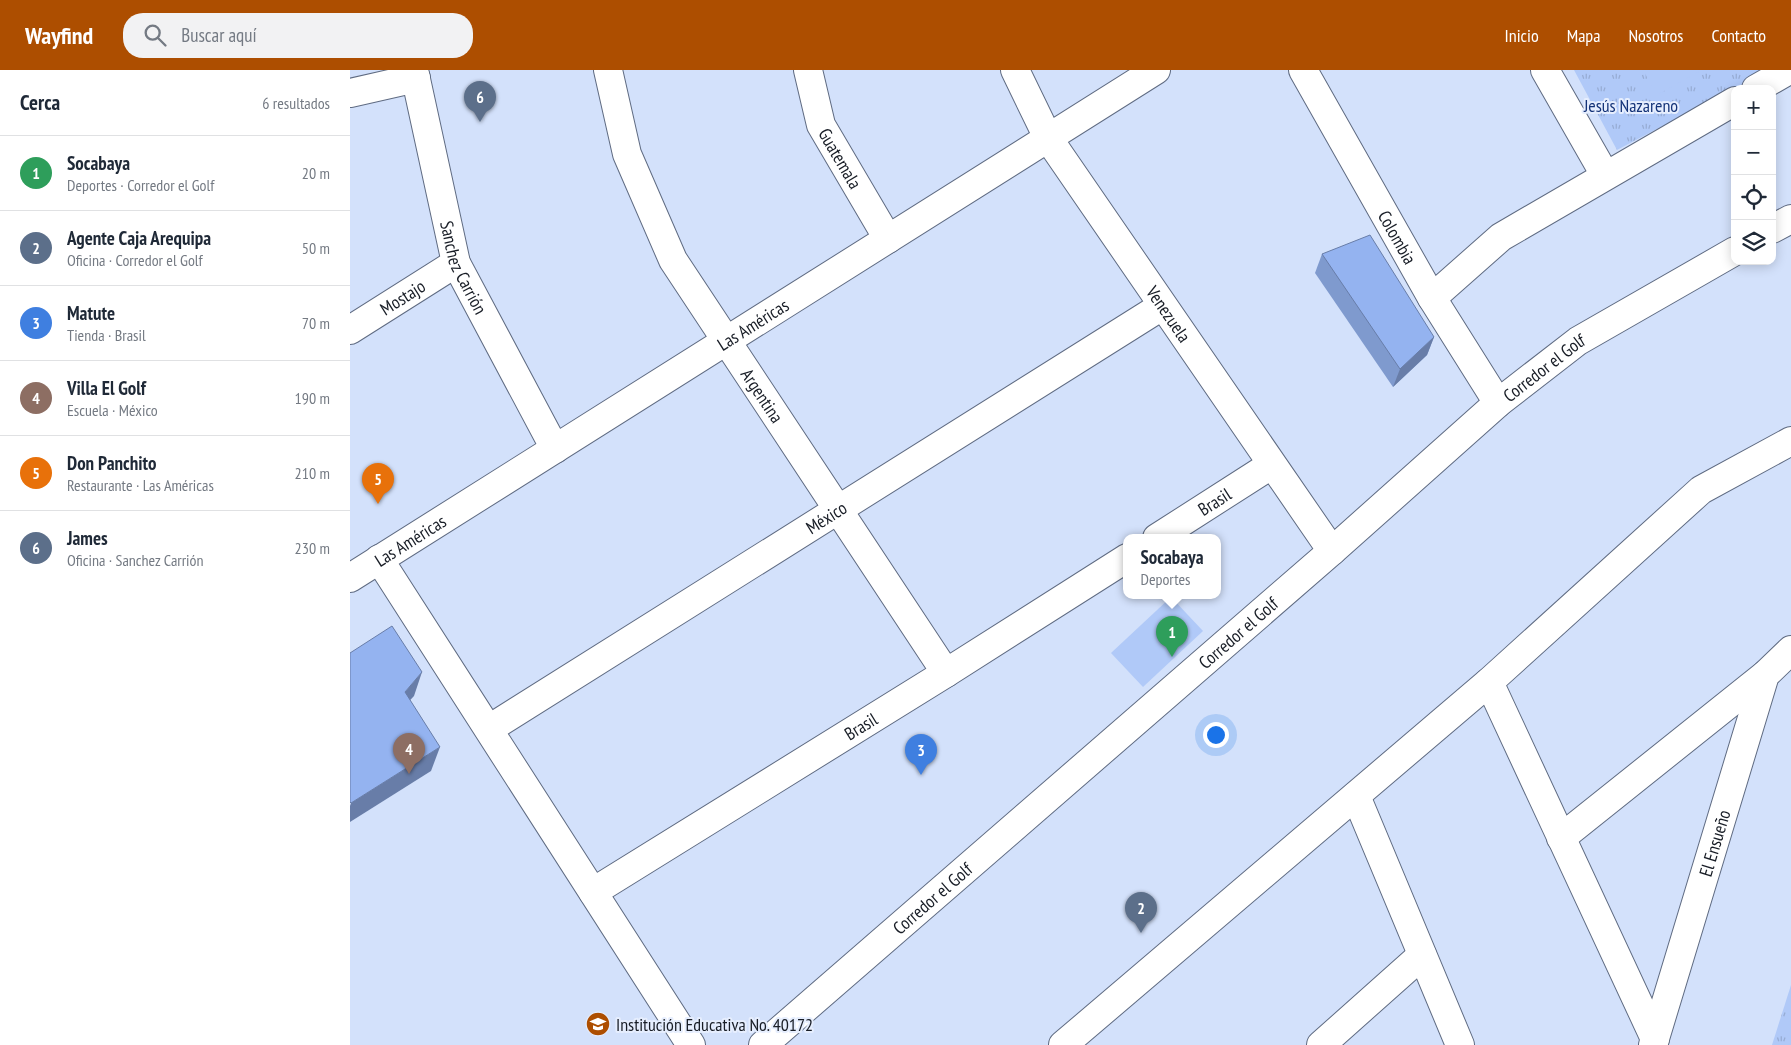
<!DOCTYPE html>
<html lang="es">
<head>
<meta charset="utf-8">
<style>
	:root { --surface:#fff; --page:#f2f2f3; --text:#1f2937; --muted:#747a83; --line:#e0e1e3; --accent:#ad4e00 }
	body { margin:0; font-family:"PT Sans Narrow",sans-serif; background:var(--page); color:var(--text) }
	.controls { position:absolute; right:15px; top:15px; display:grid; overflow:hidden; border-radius:10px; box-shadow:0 2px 12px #0003 }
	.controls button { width:45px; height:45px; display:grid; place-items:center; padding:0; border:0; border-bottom:1px solid var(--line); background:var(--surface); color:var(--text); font:25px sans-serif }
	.you { position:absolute; left:865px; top:664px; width:18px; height:18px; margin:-12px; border:4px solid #fff; border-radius:50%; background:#1a73e8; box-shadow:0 0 0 8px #1a73e833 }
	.badge { display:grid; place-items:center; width:32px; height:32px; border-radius:50%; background:var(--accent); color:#fff; font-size:16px; font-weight:700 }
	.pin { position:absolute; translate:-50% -41px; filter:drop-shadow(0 1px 2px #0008) }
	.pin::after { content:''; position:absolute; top:26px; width:18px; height:15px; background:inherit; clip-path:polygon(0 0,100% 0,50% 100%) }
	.popup { position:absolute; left:773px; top:464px; width:98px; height:65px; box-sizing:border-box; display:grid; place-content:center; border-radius:10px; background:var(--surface); filter:drop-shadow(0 1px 4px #0005); font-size:16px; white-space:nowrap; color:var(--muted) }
	.popup b { font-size:19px; color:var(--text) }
	.popup::after { content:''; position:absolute; left:50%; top:100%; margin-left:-10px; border:10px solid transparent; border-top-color:var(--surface) }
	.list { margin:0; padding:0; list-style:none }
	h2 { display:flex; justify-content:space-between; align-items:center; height:65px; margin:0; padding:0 20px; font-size:21px }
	h2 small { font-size:16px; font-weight:400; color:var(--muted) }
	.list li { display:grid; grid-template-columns:32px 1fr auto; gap:15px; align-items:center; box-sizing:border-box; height:75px; padding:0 20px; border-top:1px solid var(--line) }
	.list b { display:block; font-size:19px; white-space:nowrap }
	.list p { margin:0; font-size:16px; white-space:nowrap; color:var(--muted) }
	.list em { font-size:16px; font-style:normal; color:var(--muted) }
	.icon { flex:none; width:28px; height:28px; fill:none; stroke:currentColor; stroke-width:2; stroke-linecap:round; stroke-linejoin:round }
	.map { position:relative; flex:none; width:1441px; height:975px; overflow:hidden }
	header { display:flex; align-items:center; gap:30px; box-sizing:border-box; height:70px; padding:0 25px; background:var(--accent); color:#fff }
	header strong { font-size:24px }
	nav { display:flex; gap:28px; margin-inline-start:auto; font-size:18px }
	.search { width:350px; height:45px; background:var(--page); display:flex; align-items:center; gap:12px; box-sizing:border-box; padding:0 18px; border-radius:20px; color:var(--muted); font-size:19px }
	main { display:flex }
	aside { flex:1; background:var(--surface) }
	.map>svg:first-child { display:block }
	.grass { fill:url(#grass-tufts) }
	.garden { fill:#b0c9f8 }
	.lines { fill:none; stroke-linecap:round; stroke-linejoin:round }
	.minor-casing { stroke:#5f6b82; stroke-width:30 }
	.tertiary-casing { stroke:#5f6b82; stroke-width:30 }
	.minor { stroke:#fff; stroke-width:28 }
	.tertiary { stroke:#fff; stroke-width:28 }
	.wall { fill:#7f9ace }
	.shaded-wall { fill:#687da8 }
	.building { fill:#94b3f0; stroke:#687da8 }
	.labels { text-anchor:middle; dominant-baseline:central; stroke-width:4; stroke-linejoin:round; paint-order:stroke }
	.park-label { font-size:18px; fill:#143378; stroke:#e6eefe }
	.street-label { font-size:18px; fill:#181d26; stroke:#e6eefe }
	.poi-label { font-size:18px; fill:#181d26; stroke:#e6eefe; text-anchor:start }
</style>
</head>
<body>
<header>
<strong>Wayfind</strong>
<div class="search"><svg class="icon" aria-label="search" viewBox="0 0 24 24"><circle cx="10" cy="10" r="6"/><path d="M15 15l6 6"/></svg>Buscar aquí</div>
<nav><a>Inicio</a><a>Mapa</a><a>Nosotros</a><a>Contacto</a></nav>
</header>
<main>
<aside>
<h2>Cerca<small>6 resultados</small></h2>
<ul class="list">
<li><span class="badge" style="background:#2e9e5b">1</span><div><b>Socabaya</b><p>Deportes · Corredor el Golf</p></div><em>20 m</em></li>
<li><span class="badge" style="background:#5c6f8a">2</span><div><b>Agente Caja Arequipa</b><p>Oficina · Corredor el Golf</p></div><em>50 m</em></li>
<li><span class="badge" style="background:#3f7fe0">3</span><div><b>Matute</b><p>Tienda · Brasil</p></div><em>70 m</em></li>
<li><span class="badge" style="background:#8d6e63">4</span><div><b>Villa El Golf</b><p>Escuela · México</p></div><em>190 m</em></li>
<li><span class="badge" style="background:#e8710a">5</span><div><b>Don Panchito</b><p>Restaurante · Las Américas</p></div><em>210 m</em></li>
<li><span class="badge" style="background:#5c6f8a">6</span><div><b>James</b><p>Oficina · Sanchez Carrión</p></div><em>230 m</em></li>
</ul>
</aside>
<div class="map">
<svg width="1441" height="975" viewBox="0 0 1441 975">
	<defs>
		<pattern id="grass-tufts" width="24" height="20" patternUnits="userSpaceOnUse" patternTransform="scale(1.25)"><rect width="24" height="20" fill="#b0c9f8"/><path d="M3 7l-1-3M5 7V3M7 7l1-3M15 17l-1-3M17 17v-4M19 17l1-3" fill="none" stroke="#97acd4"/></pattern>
	</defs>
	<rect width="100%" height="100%" fill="#d3e1fb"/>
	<g class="grass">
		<path d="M1224,0h195l-152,80z"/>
		<path d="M1441,915v60h-19z"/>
	</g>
	<g class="garden">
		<path d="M1293,0h59l-45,25z"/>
		<path d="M821,527l32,34 -60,56 -32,-34z"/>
	</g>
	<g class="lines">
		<g class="minor-casing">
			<g id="minor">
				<path id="s1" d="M64,0l42,193 99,186"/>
				<path id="s2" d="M258,0l19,84 46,106 273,413"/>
				<path id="s3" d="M458,0l13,55 67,114"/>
				<path id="s4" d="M665,0l33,68 284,413"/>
				<path id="s5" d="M953,0l129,228 66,105"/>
				<path d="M1195,0l60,105"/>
				<path d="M1406,19l33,-19"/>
				<path d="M0,23l66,-15"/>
				<path d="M1082,228l69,-61 234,-136"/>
				<path id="s6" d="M0,260l106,-67"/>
				<path id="s7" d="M807,468l114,-73"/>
				<path d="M29,489l312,486"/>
				<path id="s8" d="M0,508l806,-508"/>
				<path d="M1139,612l166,357"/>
				<path id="s9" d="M139,659l673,-423"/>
				<path d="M1006,726l104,249"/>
				<path d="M1211,768l204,-163"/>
				<path id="s10" d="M243,822l353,-219 181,-115"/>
				<path d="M713,975l426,-363 212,-192 90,-49"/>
				<path d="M971,975l101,-90"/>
				<path id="s11" d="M1303,975l112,-370 26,-25"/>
			</g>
		</g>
		<g class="tertiary-casing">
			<g id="tertiary">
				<path d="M1422,159l19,-10"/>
				<path id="s12" d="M413,975l569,-494 166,-148 80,-62 157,-90"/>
			</g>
		</g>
		<use href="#minor" class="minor"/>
		<use href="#tertiary" class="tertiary"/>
	</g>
	<path class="wall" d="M972,184l112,83 -7,18 -34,32 -78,-114z"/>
	<g class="shaded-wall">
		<path d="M1084,267l-7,18 -34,32 7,-18z"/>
		<path d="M72,602l-8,24 -18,19 9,-23z"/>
		<path d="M90,677l-9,24 -81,51v-16l1,-3z"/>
	</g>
	<g class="building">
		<path d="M1020,165l64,102 -34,32 -78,-115z"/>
		<path d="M42,556l30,46 -17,20 35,55 -89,56 -1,-1v-149z"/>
	</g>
	<defs>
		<g id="school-disc" transform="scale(1.25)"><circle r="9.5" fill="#ad4e00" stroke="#e6eefe"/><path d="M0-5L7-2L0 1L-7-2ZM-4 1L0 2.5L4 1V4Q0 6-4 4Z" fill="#fff"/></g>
	</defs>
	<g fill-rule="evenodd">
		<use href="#school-disc" x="248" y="954"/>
	</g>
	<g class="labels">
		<g class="park-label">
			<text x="1281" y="35">Jesús Nazareno</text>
		</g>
		<g class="street-label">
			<text stroke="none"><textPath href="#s3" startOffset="95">Guatemala</textPath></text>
			<text stroke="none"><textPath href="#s5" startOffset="192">Colombia</textPath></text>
			<text stroke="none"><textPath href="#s1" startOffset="204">Sanchez Carrión</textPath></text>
			<text stroke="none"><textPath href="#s6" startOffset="62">Mostajo</textPath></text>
			<text stroke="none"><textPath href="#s4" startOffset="289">Venezuela</textPath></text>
			<text stroke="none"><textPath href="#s8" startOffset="476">Las Américas</textPath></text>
			<text stroke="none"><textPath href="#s12" startOffset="1034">Corredor el Golf</textPath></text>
			<text stroke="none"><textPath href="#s2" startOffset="364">Argentina</textPath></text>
			<text stroke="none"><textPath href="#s7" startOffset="68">Brasil</textPath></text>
			<text stroke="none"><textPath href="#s9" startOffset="398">México</textPath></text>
			<text stroke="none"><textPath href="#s8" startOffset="71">Las Américas</textPath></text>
			<text stroke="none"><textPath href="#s12" startOffset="629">Corredor el Golf</textPath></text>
			<text stroke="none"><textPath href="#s10" startOffset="315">Brasil</textPath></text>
			<text stroke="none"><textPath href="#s11" startOffset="211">El Ensueño</textPath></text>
			<text stroke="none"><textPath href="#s12" startOffset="224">Corredor el Golf</textPath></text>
		</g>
		<g class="poi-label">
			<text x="266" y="954">Institución Educativa No. 40172</text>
		</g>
	</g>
</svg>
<div class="controls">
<button>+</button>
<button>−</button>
<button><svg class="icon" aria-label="locate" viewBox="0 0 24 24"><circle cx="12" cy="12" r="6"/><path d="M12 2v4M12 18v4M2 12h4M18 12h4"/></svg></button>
<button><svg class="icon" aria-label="layers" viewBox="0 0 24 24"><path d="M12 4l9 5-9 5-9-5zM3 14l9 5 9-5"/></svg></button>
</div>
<div class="you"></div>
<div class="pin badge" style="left:822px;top:587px;background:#2e9e5b">1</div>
<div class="popup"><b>Socabaya</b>Deportes</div>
<div class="pin badge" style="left:791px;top:863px;background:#5c6f8a">2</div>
<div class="pin badge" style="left:571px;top:705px;background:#3f7fe0">3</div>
<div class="pin badge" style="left:59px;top:704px;background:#8d6e63">4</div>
<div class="pin badge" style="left:28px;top:434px;background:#e8710a">5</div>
<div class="pin badge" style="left:130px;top:52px;background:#5c6f8a">6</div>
</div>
</main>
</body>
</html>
